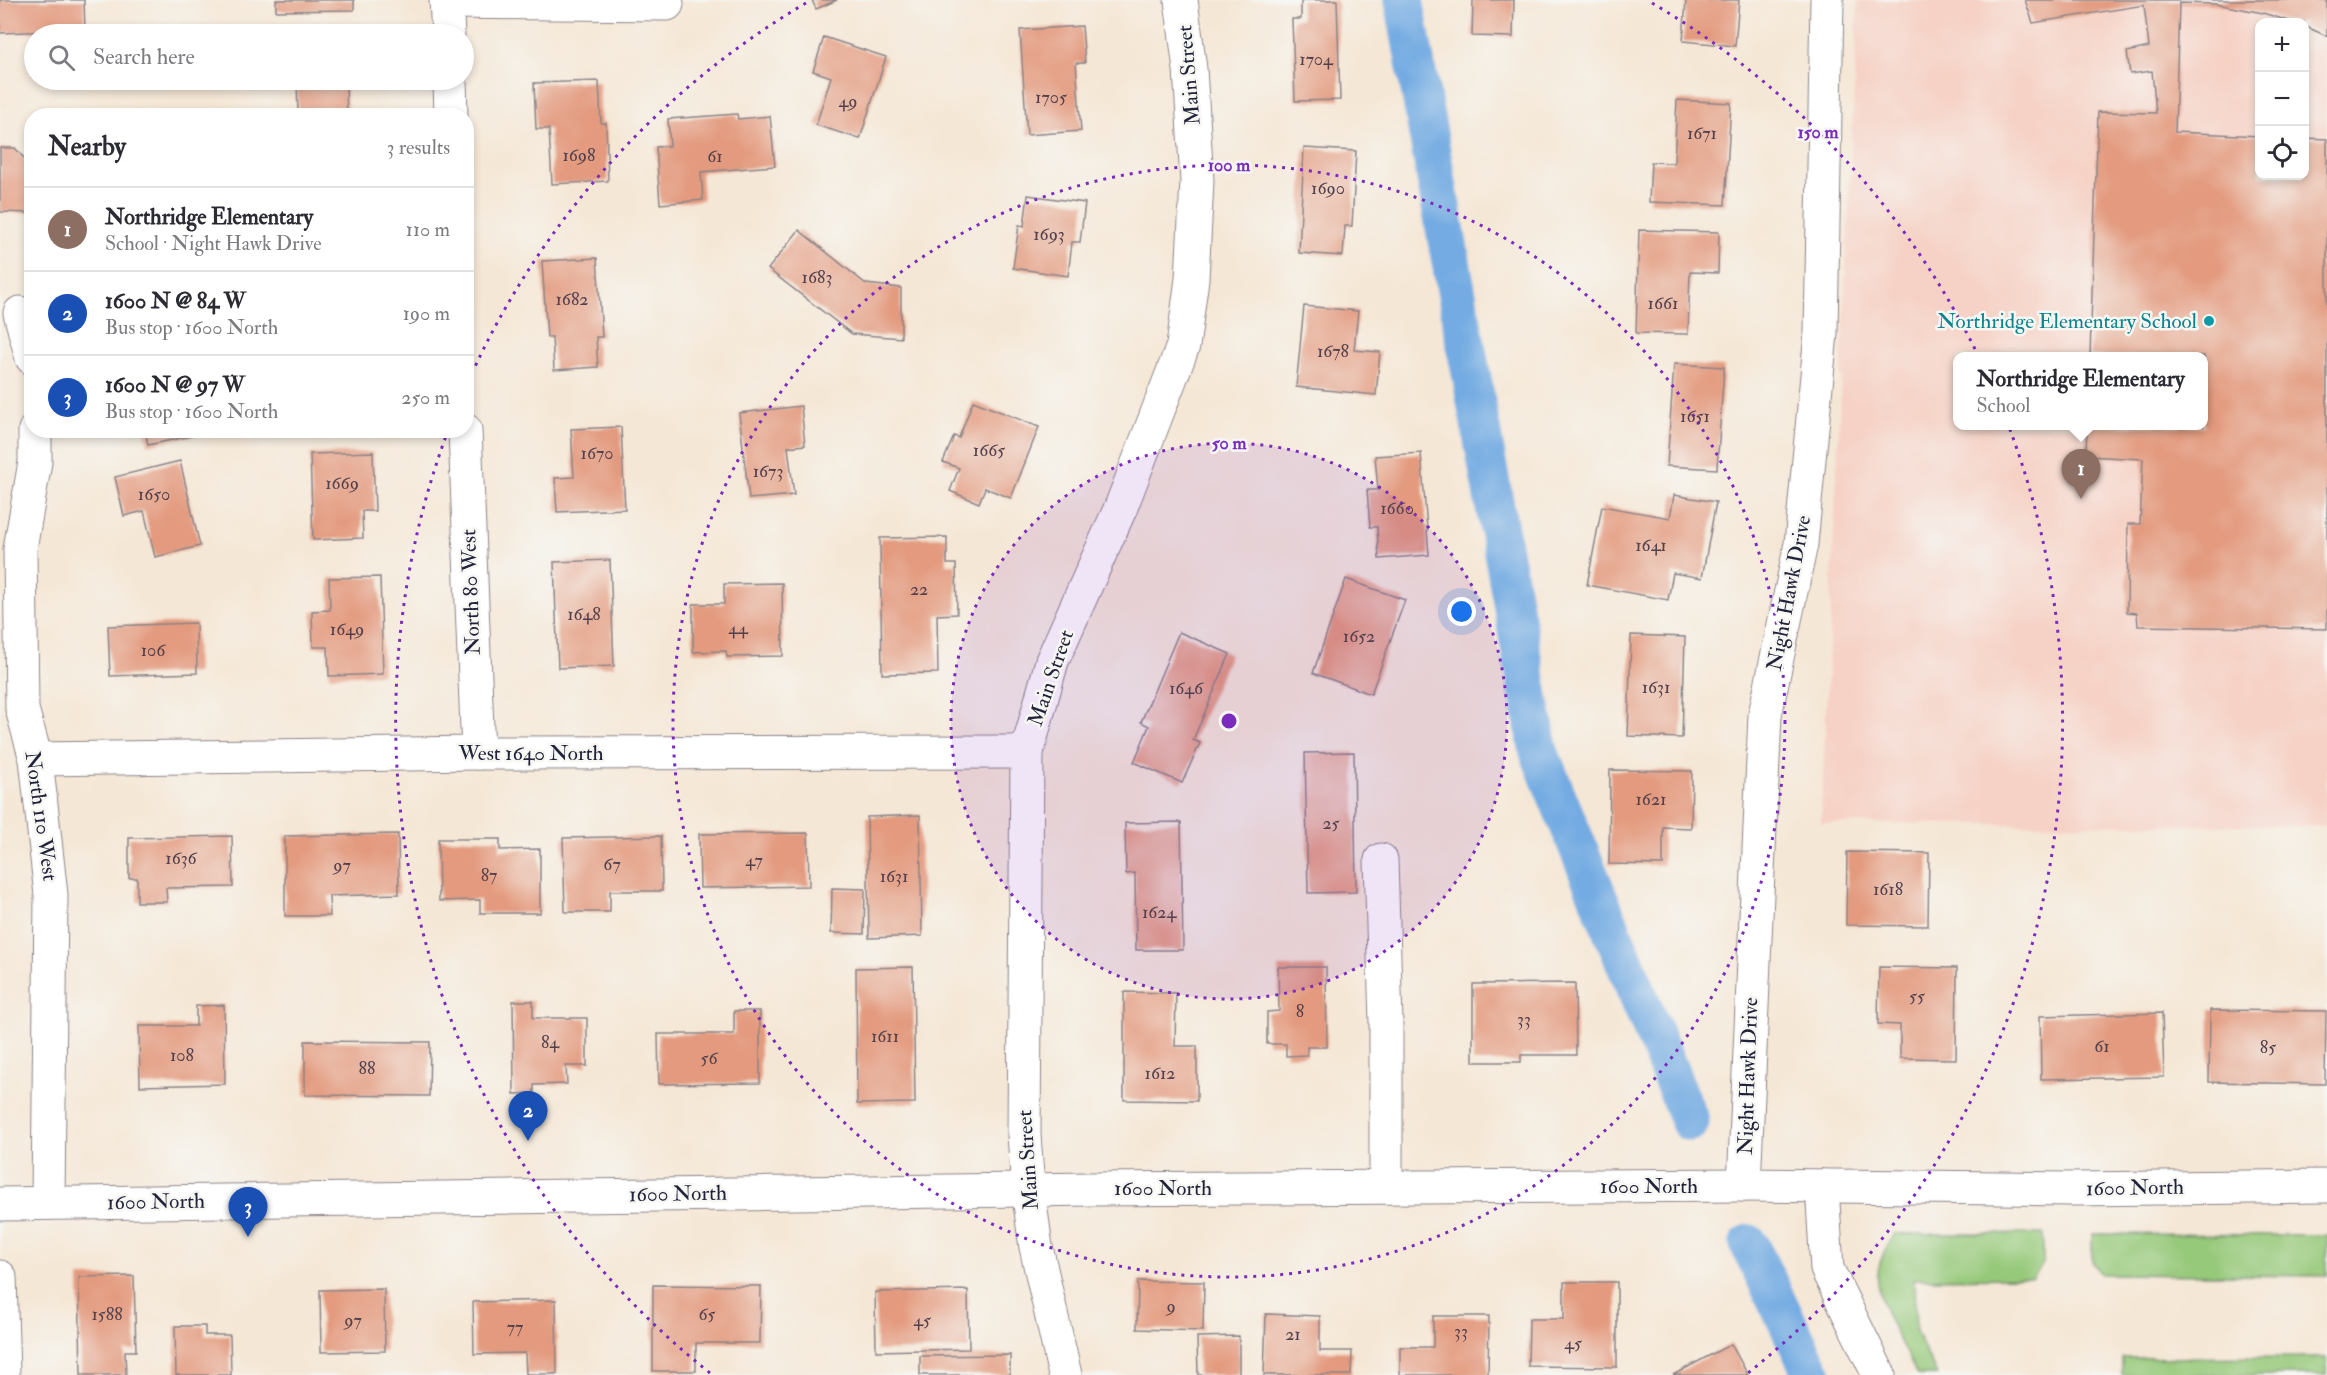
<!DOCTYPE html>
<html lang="en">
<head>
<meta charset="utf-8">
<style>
	:root { --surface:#fff; --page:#f2f2f3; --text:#2b2b33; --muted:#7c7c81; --line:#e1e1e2; --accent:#d93025 }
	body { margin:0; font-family:"IM FELL Double Pica",serif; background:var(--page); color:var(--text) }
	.controls { position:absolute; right:18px; top:18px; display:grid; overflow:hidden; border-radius:12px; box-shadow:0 3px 9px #0003 }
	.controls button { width:54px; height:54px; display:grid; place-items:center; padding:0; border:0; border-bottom:2px solid var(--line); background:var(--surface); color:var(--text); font:30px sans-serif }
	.you { position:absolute; left:1462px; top:612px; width:21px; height:21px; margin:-15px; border:4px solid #fff; border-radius:50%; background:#1a73e8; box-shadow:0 0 0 9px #1a73e833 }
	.badge { display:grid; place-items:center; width:39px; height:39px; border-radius:50%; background:var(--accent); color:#fff; font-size:20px; font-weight:700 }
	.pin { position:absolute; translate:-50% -50px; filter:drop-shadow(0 2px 3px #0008) }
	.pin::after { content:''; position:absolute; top:32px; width:21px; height:18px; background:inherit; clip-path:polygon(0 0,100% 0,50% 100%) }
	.popup { position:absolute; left:1953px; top:352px; width:255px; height:78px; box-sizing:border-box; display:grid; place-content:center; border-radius:12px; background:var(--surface); filter:drop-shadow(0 2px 4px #0005); font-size:20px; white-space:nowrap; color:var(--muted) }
	.popup b { font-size:22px; color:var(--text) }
	.popup::after { content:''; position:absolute; left:50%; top:100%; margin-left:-12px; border:12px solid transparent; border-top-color:var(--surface) }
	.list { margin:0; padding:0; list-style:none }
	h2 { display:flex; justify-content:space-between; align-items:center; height:78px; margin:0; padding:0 24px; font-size:26px }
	h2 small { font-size:20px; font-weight:400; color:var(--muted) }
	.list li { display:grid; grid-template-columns:39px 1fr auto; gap:18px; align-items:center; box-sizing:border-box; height:84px; padding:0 24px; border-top:2px solid var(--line) }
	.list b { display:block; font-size:22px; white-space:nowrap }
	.list p { margin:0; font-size:20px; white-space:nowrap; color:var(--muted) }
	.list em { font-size:20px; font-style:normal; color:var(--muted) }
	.icon { flex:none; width:33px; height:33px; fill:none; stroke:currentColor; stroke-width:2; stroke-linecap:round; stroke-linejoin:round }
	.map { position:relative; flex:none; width:2327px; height:1375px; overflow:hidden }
	.search { position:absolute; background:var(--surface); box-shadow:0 3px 9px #0003; left:24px; top:24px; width:450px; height:66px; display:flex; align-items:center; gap:15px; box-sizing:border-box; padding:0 21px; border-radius:33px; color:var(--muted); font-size:22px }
	.panel { position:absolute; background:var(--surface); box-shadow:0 3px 9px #0003; left:24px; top:108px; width:450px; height:330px; border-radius:24px }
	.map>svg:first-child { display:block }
	.built { fill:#f6d1c5; fill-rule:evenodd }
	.green { fill:#97c97a; stroke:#5c765a; stroke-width:1.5 }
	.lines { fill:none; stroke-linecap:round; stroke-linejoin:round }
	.canal { stroke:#73abe2; stroke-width:39 }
	.building { fill:#e39a7e }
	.minor-casing { stroke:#8c8488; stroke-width:35 }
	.major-casing { stroke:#8c8488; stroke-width:35 }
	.minor { stroke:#fff; stroke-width:33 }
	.major { stroke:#fff; stroke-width:33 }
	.ring { fill:none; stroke:#7b2cbf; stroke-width:3; stroke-dasharray:3 6 }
	.culture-dot { fill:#0f9aa8; stroke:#f6f6f2; stroke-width:2 }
	.labels { text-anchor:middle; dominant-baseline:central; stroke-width:5; stroke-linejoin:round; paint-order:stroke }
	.number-label { font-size:18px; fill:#52404c }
	.street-label { font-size:21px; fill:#22223b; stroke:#f6f6f2 }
	.culture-label { font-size:21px; fill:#0d838f; stroke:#f6f6f2; text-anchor:end }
	.centre { fill:#7b2cbf; stroke:#f6f6f2; stroke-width:3 }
	.ring-label { font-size:18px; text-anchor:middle; font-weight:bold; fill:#7b2cbf; stroke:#f6f6f2; stroke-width:5; stroke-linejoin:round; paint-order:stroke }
</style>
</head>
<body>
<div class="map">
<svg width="2327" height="1375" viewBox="0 0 2327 1375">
	<rect width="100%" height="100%" fill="#f6f6f2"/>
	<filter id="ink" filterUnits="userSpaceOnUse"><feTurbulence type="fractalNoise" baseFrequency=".0167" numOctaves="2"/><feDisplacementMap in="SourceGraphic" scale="12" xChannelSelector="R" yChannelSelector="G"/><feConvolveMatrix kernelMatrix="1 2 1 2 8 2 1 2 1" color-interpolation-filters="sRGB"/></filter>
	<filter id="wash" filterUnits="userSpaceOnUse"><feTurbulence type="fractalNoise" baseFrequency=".008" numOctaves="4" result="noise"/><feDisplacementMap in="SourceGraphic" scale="24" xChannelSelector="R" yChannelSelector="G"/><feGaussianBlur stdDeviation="1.35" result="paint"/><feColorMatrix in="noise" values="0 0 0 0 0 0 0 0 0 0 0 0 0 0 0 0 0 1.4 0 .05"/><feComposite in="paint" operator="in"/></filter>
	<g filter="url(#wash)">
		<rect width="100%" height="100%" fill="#f5e7d6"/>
		<path class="built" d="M1858,0h469v826l-506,-3zM2260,22h44v154h-44zM1958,356h246v70h-246z"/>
		<g class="green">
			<path d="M1895,1234h148v29l-10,15 -119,1 2,53 21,43h-20c-12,-26 -43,-75 -39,-103 2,-15 10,-26 17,-38z"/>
			<path d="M2092,1234l235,1v41l-226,-2 -9,-13z"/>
			<path d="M2327,1357v18h-205v-17z"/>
		</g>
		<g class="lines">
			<g class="canal">
				<path d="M1404,0l135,752 151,370"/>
				<path d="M1749,1244l64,131"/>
			</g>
		</g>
		<g id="blocks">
			<g class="building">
				<path d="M0,0h84l1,30 -85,3z"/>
				<path d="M276,0h78v10l-78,1z"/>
				<path d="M812,0h25l-21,9z"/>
				<path d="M1301,0h36l3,100 -45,1 -3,-82h9z"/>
				<path d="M1473,0h41l-1,37 -41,-1z"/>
				<path d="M1686,0h53l-4,46 -52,-5z"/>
				<path d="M2025,0h302v36l-23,-10v-4h-12l-29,-9 -47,-9 -37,-1 -4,129 85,4v40h44v-38l23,1v490l-189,-3 -1,-13 -10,-1 1,-88h12l3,-65 -57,-3 1,-30h117v-70h-114l8,-244 58,1 -4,-42 -22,3 -3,-22 22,-5 -5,-42 -111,18z"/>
				<path d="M1082,26l3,37h-9l5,68 -54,4 -7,-105z"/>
				<path d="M824,37l62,20 -26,82 -44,-14 15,-48 -18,-6z"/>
				<path d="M297,80h66v6h-17l1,30h-49z"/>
				<path d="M599,81l2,42h5l2,58 -56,3 -3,-55h-13l-2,-46z"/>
				<path d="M1677,100l54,3 -6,102 -76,-3 2,-40 23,1z"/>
				<path d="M737,114l1,5 32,-3 5,50 -74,6 2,28 -43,4 -4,-57 14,-1 -2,-27z"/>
				<path d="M0,148h15l17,19v46l-32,-1z"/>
				<path d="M1304,148l52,3 -4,75h-7l-2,30 -44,-3z"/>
				<path d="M1028,195l57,8 -5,39h-8l-4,34 -55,-8 6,-43 5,1z"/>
				<path d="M799,230l67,54 35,4v50l-49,-4 -84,-65z"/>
				<path d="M1639,230l80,2 -1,41 -28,-1 -2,62 -52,-1z"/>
				<path d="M597,258l5,79h-6l2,30 -44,3 -2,-33h-5l-5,-76z"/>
				<path d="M1304,306l54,5 -4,39 26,2 -4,43 -80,-8z"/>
				<path d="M1674,364l50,3 -7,102 -50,-3z"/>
				<path d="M973,401l66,26 -28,71 -26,-10 -6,15 -29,-12 9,-23 -16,-6 11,-26 5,2z"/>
				<path d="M801,406l4,39 -17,2 6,48 -45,4 -10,-86z"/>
				<path d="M621,427l4,82 -68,3 -2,-34 19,-1 -3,-48z"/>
				<path d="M145,430h66v2l-63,13z"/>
				<path d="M373,452l2,59h-13l1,27 -50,2 -3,-86z"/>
				<path d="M1421,453l8,102 -50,4 -2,-32h-7l-3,-37h11l-3,-34z"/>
				<path d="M180,461l20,85 -45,11 -11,-46 -20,5 -9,-39z"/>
				<path d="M1674,495l42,7 -14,76 -29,-5 -5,27 -81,-15 15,-79 68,12z"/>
				<path d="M947,537v27h9l1,50 -20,1 1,58 -56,1 -2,-136z"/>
				<path d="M610,560l4,106 -56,2 -4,-106z"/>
				<path d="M380,577l3,97 -54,2 -1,-29h-15l-1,-36 18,-1 -1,-32z"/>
				<path d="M1346,579l59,21 -34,94 -58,-21z"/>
				<path d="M782,583l1,73 -56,1 -1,-6 -33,1v-48h31v-20z"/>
				<path d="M196,623l1,50 -87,3 -2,-50z"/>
				<path d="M1179,632l51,22 -37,86 7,3 -18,40 -48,-21 15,-36 -8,-4z"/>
				<path d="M1631,635l54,2 -3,101 -54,-2z"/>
				<path d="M1354,752l2,140 -48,1 -3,-140z"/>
				<path d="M1610,770l82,1 -1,57 -28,-1v38l-54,-1z"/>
				<path d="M920,815l2,121 -53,2 -2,-121z"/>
				<path d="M1181,822l2,128h-47l-1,-77 -9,1 -1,-51z"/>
				<path d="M808,833l1,53 -109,2 -1,-54z"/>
				<path d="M398,834l1,60 -70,2 1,20h-45v-80z"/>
				<path d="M232,836l1,51 -67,1 1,14h-30v-24h-8v-40z"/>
				<path d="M661,836l1,55h-52v21h-45l-2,-74z"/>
				<path d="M438,839h62v11l40,-1v64h-60v-13l-41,1z"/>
				<path d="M1847,852l82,1 -1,73 -82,-1z"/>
				<path d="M832,888l33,1 -1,45 -33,-1z"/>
				<path d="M913,967l2,136 -58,1 -1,-136z"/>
				<path d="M1278,967h48l1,80h-20v8l-21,1v-12h-19v-32l12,-1z"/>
				<path d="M1879,967l78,1 -1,91 -56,-1v-33l-22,-1z"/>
				<path d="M1575,983l1,72h-55v7h-48v-78z"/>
				<path d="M1124,992l52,1 -1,53h22v55l-73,-1z"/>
				<path d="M513,1001h20v17h54v48h-21l1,18 -33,1v8l-20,1z"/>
				<path d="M224,1005l1,79 -85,2 -1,-60h57v-20z"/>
				<path d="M2210,1010l116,1 -1,73 -116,-2z"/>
				<path d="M734,1011h26v72l-101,1 -1,-50h76z"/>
				<path d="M2162,1013l2,64 -123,2 -1,-63z"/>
				<path d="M305,1041l125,1 -1,54 -124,-1z"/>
				<path d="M134,1276l2,75h-11l1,24h-45l-2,-98z"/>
				<path d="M1138,1281l66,1 -1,49 -66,-2z"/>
				<path d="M1564,1282h53v85l-89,-1 1,-47h35z"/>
				<path d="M653,1285l108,1 -1,57h-64v28h-43z"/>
				<path d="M384,1289l1,62 -64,1 -1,-62z"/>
				<path d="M968,1290l1,59 -93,2 -1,-59z"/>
				<path d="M556,1300l1,74h-31l-1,-21 -51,1 -1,-52z"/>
				<path d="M1266,1314l54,2v35h32l-1,24h-87z"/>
				<path d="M1433,1316h56l-1,59h-88v-28h33z"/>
				<path d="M175,1326h30v9h25l1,40h-55z"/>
				<path d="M1239,1336v39h-41l-1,-38z"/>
				<path d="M1731,1344l17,31h-75z"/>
				<path d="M1010,1355v20h-90v-19z"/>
			</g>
		</g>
	</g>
	<g filter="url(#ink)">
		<use href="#blocks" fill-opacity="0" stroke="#8c8488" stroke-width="1.5"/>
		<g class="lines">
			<g class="minor-casing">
				<g id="minor">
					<path d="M446,0l2,34"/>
					<path d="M447,2l220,2"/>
					<path d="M450,80l1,36"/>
					<path d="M20,313l12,45"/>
					<path d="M35,430v32l-15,87 2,160 14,50 15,136 -3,308"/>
					<path d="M465,430l13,323"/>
					<path d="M36,759l442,-6 549,-1"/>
					<path d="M1381,860l5,163v164"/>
					<path d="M1744,1185l21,-470 36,-171 20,-211 6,-333"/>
					<path d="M1822,1186l5,83 52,106"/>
					<path d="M0,1277l3,98"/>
					<path d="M1065,1375l-29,-128 -8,-58 -4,-54 3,-383 25,-91 69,-154 62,-161 9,-67 5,-98 -7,-112 -9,-69"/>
				</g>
			</g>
			<g class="major-casing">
				<path id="major" d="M0,1204l1091,-15 653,-4 330,4 253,-3"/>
			</g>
			<use href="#minor" class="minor"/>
			<use href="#major" class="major"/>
		</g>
	</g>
	<circle cx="1229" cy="721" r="278" fill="#7b2cbf" fill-opacity=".12"/>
	<g class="ring">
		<circle cx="1229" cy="721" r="278"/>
		<circle cx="1229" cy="721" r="556"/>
		<path d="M710 1373A833 833 0 0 1 446 436M468 382A833 833 0 0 1 806 3M1652 3A833 833 0 0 1 1748 1373"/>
	</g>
	<circle class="culture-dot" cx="2209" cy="321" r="6"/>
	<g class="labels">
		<g class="number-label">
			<text x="1316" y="59">1704</text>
			<text x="1051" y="97">1705</text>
			<text x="848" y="101">49</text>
			<text x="1702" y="133">1671</text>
			<text x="579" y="155">1698</text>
			<text x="715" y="156">61</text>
			<text x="1328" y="188">1690</text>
			<text x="1049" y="234">1693</text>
			<text x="817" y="277">1683</text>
			<text x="572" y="299">1682</text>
			<text x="1663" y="303">1661</text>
			<text x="1333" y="351">1678</text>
			<text x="1695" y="416">1651</text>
			<text x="989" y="450">1665</text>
			<text x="597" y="453">1670</text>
			<text x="768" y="471">1673</text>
			<text x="342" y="483">1669</text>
			<text x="154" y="494">1650</text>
			<text x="1397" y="508">1660</text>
			<text x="1651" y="545">1641</text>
			<text x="919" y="589">22</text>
			<text x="584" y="614">1648</text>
			<text x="738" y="628">44</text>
			<text x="347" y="629">1649</text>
			<text x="1359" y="636">1652</text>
			<text x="153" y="650">106</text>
			<text x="1656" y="687">1631</text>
			<text x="1186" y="688">1646</text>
			<text x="1651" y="799">1621</text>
			<text x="1331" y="823">25</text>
			<text x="181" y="858">1636</text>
			<text x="754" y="860">47</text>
			<text x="612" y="864">67</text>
			<text x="342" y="865">97</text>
			<text x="489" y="875">87</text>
			<text x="894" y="876">1631</text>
			<text x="1888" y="889">1618</text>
			<text x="1159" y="912">1624</text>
			<text x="1917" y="996">55</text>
			<text x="1300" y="1011">8</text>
			<text x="1524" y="1019">33</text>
			<text x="885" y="1036">1611</text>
			<text x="550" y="1042">84</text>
			<text x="2102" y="1046">61</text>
			<text x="2268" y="1047">85</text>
			<text x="182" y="1055">108</text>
			<text x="709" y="1058">56</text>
			<text x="367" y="1068">88</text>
			<text x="1160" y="1073">1612</text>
			<text x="1171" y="1306">9</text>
			<text x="107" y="1314">1588</text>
			<text x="707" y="1314">65</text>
			<text x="353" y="1320">97</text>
			<text x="922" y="1320">45</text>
			<text x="515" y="1327">77</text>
			<text x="1461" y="1331">33</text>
			<text x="1293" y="1334">21</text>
			<text x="1573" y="1343">45</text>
		</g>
		<g class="street-label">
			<text transform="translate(1189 75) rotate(-95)">Main Street</text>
			<text transform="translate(471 592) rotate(-92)">North 80 West</text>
			<text transform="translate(1789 593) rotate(-79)">Night Hawk Drive</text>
			<text transform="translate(1051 678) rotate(-71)">Main Street</text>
			<text x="531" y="753">West 1640 North</text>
			<text transform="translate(41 816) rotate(82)">North 110 West</text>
			<text transform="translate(1748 1076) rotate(-88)">Night Hawk Drive</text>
			<text transform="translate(1028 1160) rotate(-94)">Main Street</text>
			<text x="1649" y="1186">1600 North</text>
			<text x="1163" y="1188">1600 North</text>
			<text transform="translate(2135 1188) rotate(-1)">1600 North</text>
			<text transform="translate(678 1194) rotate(-1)">1600 North</text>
			<text transform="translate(156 1202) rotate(-1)">1600 North</text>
		</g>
		<g class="culture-label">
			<text x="2197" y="321">Northridge Elementary School</text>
		</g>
	</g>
	<circle cx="1229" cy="721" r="9" class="centre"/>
	<g class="ring-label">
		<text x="1818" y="138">150 m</text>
		<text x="1229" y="171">100 m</text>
		<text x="1229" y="449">50 m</text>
	</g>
</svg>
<div class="controls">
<button>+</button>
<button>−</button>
<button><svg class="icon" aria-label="locate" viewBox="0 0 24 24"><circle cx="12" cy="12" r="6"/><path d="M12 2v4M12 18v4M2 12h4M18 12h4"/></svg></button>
</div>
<div class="you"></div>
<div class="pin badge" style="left:2081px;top:499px;background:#8d6e63">1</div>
<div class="popup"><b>Northridge Elementary</b>School</div>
<div class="pin badge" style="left:528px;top:1141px;background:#1a4fb4">2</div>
<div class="pin badge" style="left:248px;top:1237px;background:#1a4fb4">3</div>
<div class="search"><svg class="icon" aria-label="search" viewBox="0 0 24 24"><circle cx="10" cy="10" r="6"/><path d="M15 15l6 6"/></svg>Search here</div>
<section class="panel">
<h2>Nearby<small>3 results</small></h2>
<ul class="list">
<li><span class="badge" style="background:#8d6e63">1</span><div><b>Northridge Elementary</b><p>School · Night Hawk Drive</p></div><em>110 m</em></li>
<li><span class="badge" style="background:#1a4fb4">2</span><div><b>1600 N @ 84 W</b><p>Bus stop · 1600 North</p></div><em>190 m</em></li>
<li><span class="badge" style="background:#1a4fb4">3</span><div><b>1600 N @ 97 W</b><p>Bus stop · 1600 North</p></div><em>250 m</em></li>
</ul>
</section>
</div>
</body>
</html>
